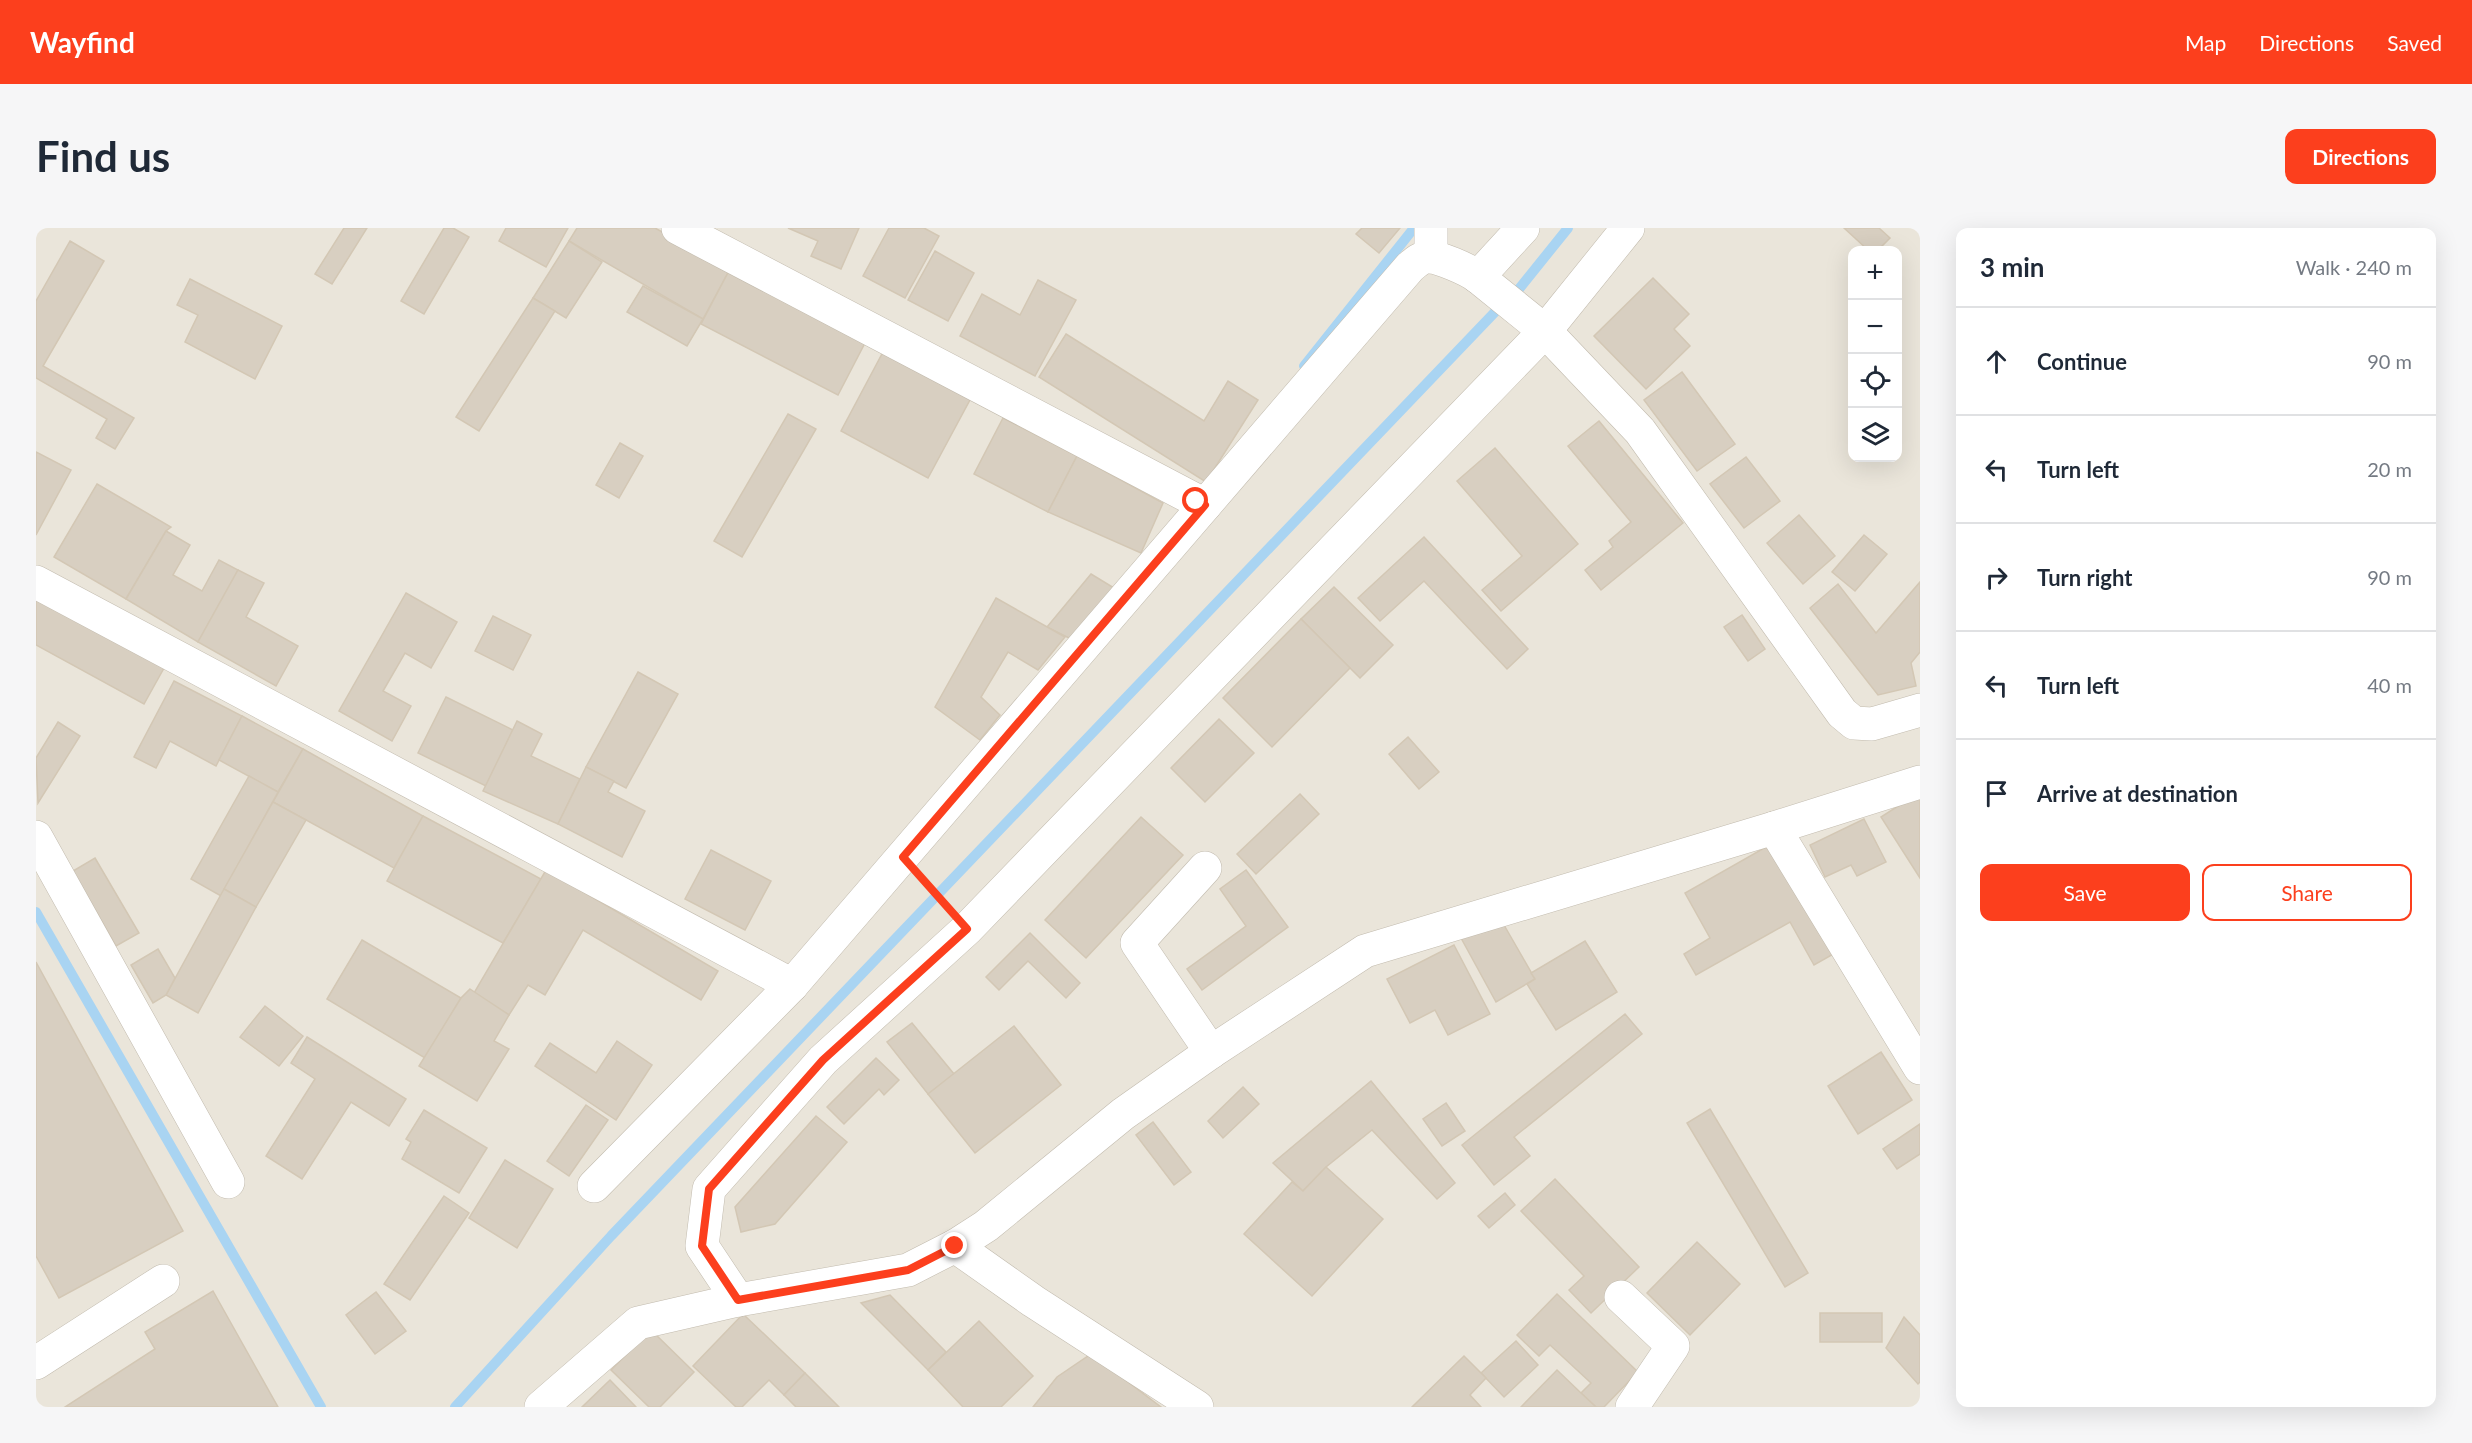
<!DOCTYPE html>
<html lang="en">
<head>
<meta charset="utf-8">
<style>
	:root { --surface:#fff; --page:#f6f6f7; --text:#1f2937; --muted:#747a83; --line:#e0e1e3; --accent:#fc3f1d }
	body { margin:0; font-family:Lato,sans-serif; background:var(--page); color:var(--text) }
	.controls { position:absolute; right:18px; top:18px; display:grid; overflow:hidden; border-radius:12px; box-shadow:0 6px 24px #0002 }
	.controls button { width:54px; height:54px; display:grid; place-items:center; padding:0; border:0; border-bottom:2px solid var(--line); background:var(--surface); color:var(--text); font:30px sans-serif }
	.stop { position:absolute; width:18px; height:18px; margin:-14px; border:4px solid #fc3f1d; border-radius:50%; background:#fff }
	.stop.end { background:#fc3f1d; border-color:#fff; box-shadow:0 2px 6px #0008 }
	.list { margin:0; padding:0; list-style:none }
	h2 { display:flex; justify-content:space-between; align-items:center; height:78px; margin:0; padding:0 24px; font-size:26px }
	h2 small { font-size:20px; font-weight:400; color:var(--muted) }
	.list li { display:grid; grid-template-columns:39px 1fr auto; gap:18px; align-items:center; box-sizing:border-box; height:108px; padding:0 24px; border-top:2px solid var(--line) }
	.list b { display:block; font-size:22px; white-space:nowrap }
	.list em { font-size:20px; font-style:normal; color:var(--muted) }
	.actions { display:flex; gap:12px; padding:18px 24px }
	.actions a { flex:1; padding:14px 0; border:2px solid var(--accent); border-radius:12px; text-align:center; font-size:21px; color:var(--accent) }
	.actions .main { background:var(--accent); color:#fff }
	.icon { flex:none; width:33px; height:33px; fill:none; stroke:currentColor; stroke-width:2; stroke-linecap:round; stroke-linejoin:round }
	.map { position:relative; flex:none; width:1884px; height:1179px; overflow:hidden; border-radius:12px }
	header { display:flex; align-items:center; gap:36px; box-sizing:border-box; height:84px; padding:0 30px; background:var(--accent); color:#fff }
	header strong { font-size:28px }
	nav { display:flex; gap:33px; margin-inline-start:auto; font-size:21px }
	.intro { display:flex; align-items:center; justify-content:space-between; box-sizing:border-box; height:144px; padding:0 36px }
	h1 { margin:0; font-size:42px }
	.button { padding:15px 27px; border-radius:12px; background:var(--accent); color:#fff; font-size:21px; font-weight:700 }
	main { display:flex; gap:36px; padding:0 36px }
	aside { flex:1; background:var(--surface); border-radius:12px; box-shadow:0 6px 24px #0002 }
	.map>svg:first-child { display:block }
	.residential { fill:#eae5da; fill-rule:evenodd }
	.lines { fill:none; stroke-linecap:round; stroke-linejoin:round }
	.stream { stroke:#a9d4f2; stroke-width:10 }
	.building { fill:#d8cfc1; stroke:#d3c7b4; stroke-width:1.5 }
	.minor-casing { stroke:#c2bbae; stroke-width:34 }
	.path { stroke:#c4b79f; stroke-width:4; stroke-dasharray:3 3; stroke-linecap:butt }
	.minor { stroke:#fff; stroke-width:33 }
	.route { stroke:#fc3f1d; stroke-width:8 }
</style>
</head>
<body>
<header>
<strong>Wayfind</strong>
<nav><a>Map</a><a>Directions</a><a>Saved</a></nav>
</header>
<div class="intro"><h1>Find us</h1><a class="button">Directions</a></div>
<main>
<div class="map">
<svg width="1884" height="1179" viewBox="0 0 1884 1179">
	<rect width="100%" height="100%" fill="#f6f3ec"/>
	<path class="residential" d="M0,0h1884v1179h-1884zM1816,22h46v208h-46z"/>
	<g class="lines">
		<g class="stream">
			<path d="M1479,66l53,-66"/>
			<path d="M1268,138l110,-138"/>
			<path d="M0,684l285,495"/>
			<path d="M419,1179l156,-171 884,-924"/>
		</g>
	</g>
	<g class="building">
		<path d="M308,0h23l-35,56 -17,-10z"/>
		<path d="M408,0h9l16,9 -45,77 -23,-13z"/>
		<path d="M470,0h62l-22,39 -47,-26z"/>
		<path d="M541,0h78l75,41 -27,50 -134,-78z"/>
		<path d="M752,0h71l-18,41 -30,-13 7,-15z"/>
		<path d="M853,0h35l15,8 -34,62 -42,-22z"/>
		<path d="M1326,0h38l-21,25 -23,-19z"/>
		<path d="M1808,0h35l11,10 -12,12h-10z"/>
		<path d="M34,13l34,20 -61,105 91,52 -19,31 -19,-11 11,-19 -71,-41v-77z"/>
		<path d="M533,13l33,21 -36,56 -33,-20z"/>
		<path d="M899,23l39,22 -26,48 -40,-21z"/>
		<path d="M694,41l136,72 -28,54 -137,-71z"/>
		<path d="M1617,50l36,36 -15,15 16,17 -44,43 -52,-53z"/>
		<path d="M154,51l92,47 -27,53 -70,-37 13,-27 -21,-10z"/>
		<path d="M1002,52l38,20 -41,76 -75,-40 22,-42 38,21z"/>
		<path d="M607,58l60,33 -16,27 -60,-34z"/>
		<path d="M497,70l22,13 -76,120 -23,-14z"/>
		<path d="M1030,106l138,87 24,-40 30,19 -52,82 -167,-105z"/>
		<path d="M847,124l88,46 -43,80 -87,-47z"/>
		<path d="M1646,144l53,72 -38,27 -53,-71z"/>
		<path d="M752,186l28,15 -74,128 -28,-16z"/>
		<path d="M967,190l74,38 -29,56 -74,-38z"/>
		<path d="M1563,193l84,102 -82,67 -16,-20 28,-23 -4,-6 22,-19 -63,-76z"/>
		<path d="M584,215l23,13 -24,42 -23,-13z"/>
		<path d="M1459,220l83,96 -77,67 -19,-21 40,-34 -65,-75z"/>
		<path d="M0,224l35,18 -35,65z"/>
		<path d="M1041,228l86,47 -22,50 -93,-41z"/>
		<path d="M1710,229l34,44 -36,27 -34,-44z"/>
		<path d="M61,256l74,43 -5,4 -40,68 -72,-42z"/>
		<path d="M1763,287l36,41 -32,28 -36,-41z"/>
		<path d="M130,303l24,14 -17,30 29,16 17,-31 19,10 -40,72 -72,-43z"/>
		<path d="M1828,307l23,19 -32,37 -23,-19z"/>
		<path d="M1388,309l104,112 -21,20 -83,-88 -44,40 -22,-23z"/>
		<path d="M202,342l26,13 -18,34 52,29 -22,40 -78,-44z"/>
		<path d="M1055,346l23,14 -43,51 -24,-12z"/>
		<path d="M1884,354v70l-9,11 5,23 -38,9 -68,-87 28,-24 38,49z"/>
		<path d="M1298,359l59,58 -33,33 -59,-59z"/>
		<path d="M370,365l51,29 -26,46 -26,-15 -22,38 28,15 -19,35 -53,-30z"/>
		<path d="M0,370l128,70 -20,36 -108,-59z"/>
		<path d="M960,370l69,39 -27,33 -30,-18 -27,45 19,18 -20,25 -45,-33z"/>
		<path d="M1706,387l23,34 -17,12 -24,-34z"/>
		<path d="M457,388l38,19 -18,35 -38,-19z"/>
		<path d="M1265,391l49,49 -78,79 -49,-49z"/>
		<path d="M602,444l40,22 -52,94 -40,-21z"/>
		<path d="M138,453l68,35 -26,50 -46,-25 -14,27 -22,-11z"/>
		<path d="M410,469l67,33 -27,56 -68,-33z"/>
		<path d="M206,488l61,33 -25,43 -59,-32z"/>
		<path d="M1183,491l35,34 -49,49 -34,-34z"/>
		<path d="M481,493l25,13 -11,22 49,23 -22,45 -75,-33z"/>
		<path d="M22,494l22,14 -42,67 -2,-45z"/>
		<path d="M1372,509l31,35 -20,17 -30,-35z"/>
		<path d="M267,521l120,67 -29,52 -121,-66z"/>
		<path d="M550,539l28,14 -6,11 37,19 -23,46 -64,-33z"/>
		<path d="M213,548l29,16 -57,104 -30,-17z"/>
		<path d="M1884,564v86l-39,-61z"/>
		<path d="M1264,566l19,20 -63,60 -19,-20z"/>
		<path d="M237,574l33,18 -50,87 -32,-18z"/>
		<path d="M387,588l118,63 -38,64 -116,-62z"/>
		<path d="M1105,589l42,38 -97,103 -41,-38z"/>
		<path d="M1828,591l22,43 -29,14 -6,-11 -26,12 -15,-32z"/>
		<path d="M1737,615l64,109 -23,13 -24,-43 -94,53 -12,-21 26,-16 -25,-45z"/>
		<path d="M675,622l60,31 -26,49 -60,-31z"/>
		<path d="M59,630l44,75 -23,13 -43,-75z"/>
		<path d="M510,642l172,101 -17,29 -118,-70 -38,65 -17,-10 -19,30 -35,-22z"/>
		<path d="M1210,642l42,57 -86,63 -15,-21 59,-43 -26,-37z"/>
		<path d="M188,661l32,18 -58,106 -32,-18z"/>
		<path d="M1468,697l31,54 -39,23 -35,-64z"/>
		<path d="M994,705l50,50 -14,15 -38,-37 -29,29 -13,-13z"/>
		<path d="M326,712l99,58 -36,60 -98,-59z"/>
		<path d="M1549,713l32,51 -61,38 -29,-46 8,-5 -4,-6z"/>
		<path d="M1418,717l36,69 -42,21 -13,-25 -25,13 -23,-44z"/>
		<path d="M122,721l17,29 -9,17 -13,8 -22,-38z"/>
		<path d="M0,734l147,269 -124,67 -23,-42z"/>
		<path d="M434,761l39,26 -15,26 15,8 -32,52 -58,-35 42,-68z"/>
		<path d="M229,778l38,30 -24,30 -39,-29z"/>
		<path d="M1589,786l17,20 -128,103 16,19 -36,29 -32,-40z"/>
		<path d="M876,795l42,51 -26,20 -41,-52z"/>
		<path d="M978,798l47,59 -86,68 -47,-59z"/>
		<path d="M271,809l99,62 -17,27 -38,-24 -49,77 -36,-23 49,-77 -24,-16z"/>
		<path d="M581,813l35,24 -36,55 -81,-54 15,-23 46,30z"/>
		<path d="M1845,824l31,48 -54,34 -30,-48z"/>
		<path d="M840,830l23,22 -15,15 -5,-6 -35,35 -17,-17z"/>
		<path d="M1335,853l84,102 -18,16 -65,-69 -46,37 -23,24 -30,-28z"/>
		<path d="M1207,859l16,17 -36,34 -15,-17z"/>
		<path d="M1410,875l19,28 -23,15 -19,-27z"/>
		<path d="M550,877l22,15 -39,56 -22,-15z"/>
		<path d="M1674,881l98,164 -23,14 -98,-164z"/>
		<path d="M388,882l63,38 -28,45 -57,-34 9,-17 -5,-3z"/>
		<path d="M780,888l31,26 -72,82 -34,8 -6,-25z"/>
		<path d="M1117,894l38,50 -17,13 -38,-50z"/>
		<path d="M1884,896v30l-23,15 -14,-20z"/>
		<path d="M469,932l48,29 -36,59 -48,-30z"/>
		<path d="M1290,939l57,52 -71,77 -68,-62 48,-52 11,9z"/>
		<path d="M1519,951l84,88 -48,46 -22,-23 15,-14 -63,-65z"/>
		<path d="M1469,965l10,12 -26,23 -11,-12z"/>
		<path d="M408,968l25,17 -59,87 -26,-16z"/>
		<path d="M1661,1014l43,42 -50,51 -43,-42z"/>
		<path d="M177,1063l65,116h-213l90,-58 -10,-17z"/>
		<path d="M340,1064l30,39 -31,23 -29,-39z"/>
		<path d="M1521,1066l81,78 -34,35h-8l-15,-14 10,-10 -41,-38 -11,11 -22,-21z"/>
		<path d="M854,1067l56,57 -18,18 -67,-67z"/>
		<rect x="1784" y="1085" width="62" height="29"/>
		<path d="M707,1086l62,59 -21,22 -15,-15 -27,27h-6l-43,-41z"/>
		<path d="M1868,1089l16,18v47l-2,2 -32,-36z"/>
		<path d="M943,1093l54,55 -32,31h-38l-35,-37z"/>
		<path d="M615,1102l43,42 -34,35h-11l-38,-37z"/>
		<path d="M1480,1113l22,24 -34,32 -23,-24z"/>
		<path d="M1055,1126l70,53h-128l24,-30z"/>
		<path d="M1428,1128l22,22 -16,17 11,12h-69z"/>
		<path d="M1521,1142l24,23 15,14h-75z"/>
		<path d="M769,1145l34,34h-43l-12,-12z"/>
		<path d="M574,1152l26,27h-54z"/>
	</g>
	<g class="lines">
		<g class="minor-casing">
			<g id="minor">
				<path d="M642,0l527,277"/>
				<path d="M1395,28v-28"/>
				<path d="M1442,49l67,54 95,100 202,282 12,10 18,1 48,-14"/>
				<path d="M0,354l756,403"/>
				<path d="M1738,600l146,240"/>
				<path d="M0,609l192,345"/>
				<path d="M1169,640l-68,75 74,109"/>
				<path d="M558,958l198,-201 618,-718c6,-5 10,-9 17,-10 11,-1 42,13 51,20l45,-49"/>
				<path d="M919,1018l78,55 164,106"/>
				<path d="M1585,1069l52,49 -41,61"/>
				<path d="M702,1072l-36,-54 7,-57 114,-129 144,-131 578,-598 83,-103"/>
				<path d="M0,1135l127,-82"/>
				<path d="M505,1179l97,-84 100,-23 170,-30 47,-24 31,-20 137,-112 88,-62 154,-101 409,-123 146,-46"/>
			</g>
		</g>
		<path class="path" d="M889,654l19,21"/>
		<use href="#minor" class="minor"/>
	</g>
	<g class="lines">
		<path class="route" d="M919,1018l-47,24 -170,30 -36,-54 7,-57 114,-129 144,-131 -64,-72 302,-352 -9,-4"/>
	</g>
</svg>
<div class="controls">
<button>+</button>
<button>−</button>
<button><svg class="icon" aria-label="locate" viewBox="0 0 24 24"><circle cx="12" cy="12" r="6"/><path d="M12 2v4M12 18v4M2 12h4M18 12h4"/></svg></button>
<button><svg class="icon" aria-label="layers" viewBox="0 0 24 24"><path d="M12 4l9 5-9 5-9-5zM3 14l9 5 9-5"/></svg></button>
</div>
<div class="stop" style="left:1160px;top:273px"></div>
<div class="stop end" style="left:919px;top:1018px"></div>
</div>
<aside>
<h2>3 min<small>Walk · 240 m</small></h2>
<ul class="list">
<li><svg class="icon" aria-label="ahead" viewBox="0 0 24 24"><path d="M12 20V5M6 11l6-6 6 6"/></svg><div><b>Continue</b></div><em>90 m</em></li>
<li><svg class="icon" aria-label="left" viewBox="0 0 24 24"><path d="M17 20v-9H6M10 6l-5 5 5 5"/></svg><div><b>Turn left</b></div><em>20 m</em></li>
<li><svg class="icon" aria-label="right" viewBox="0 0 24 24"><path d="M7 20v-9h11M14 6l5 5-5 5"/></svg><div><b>Turn right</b></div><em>90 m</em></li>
<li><svg class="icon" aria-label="left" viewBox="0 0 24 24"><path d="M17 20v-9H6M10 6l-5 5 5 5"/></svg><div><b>Turn left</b></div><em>40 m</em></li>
<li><svg class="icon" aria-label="arrive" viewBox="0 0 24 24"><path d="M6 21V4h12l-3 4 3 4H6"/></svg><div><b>Arrive at destination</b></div></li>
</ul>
<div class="actions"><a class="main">Save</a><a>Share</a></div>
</aside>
</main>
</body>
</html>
